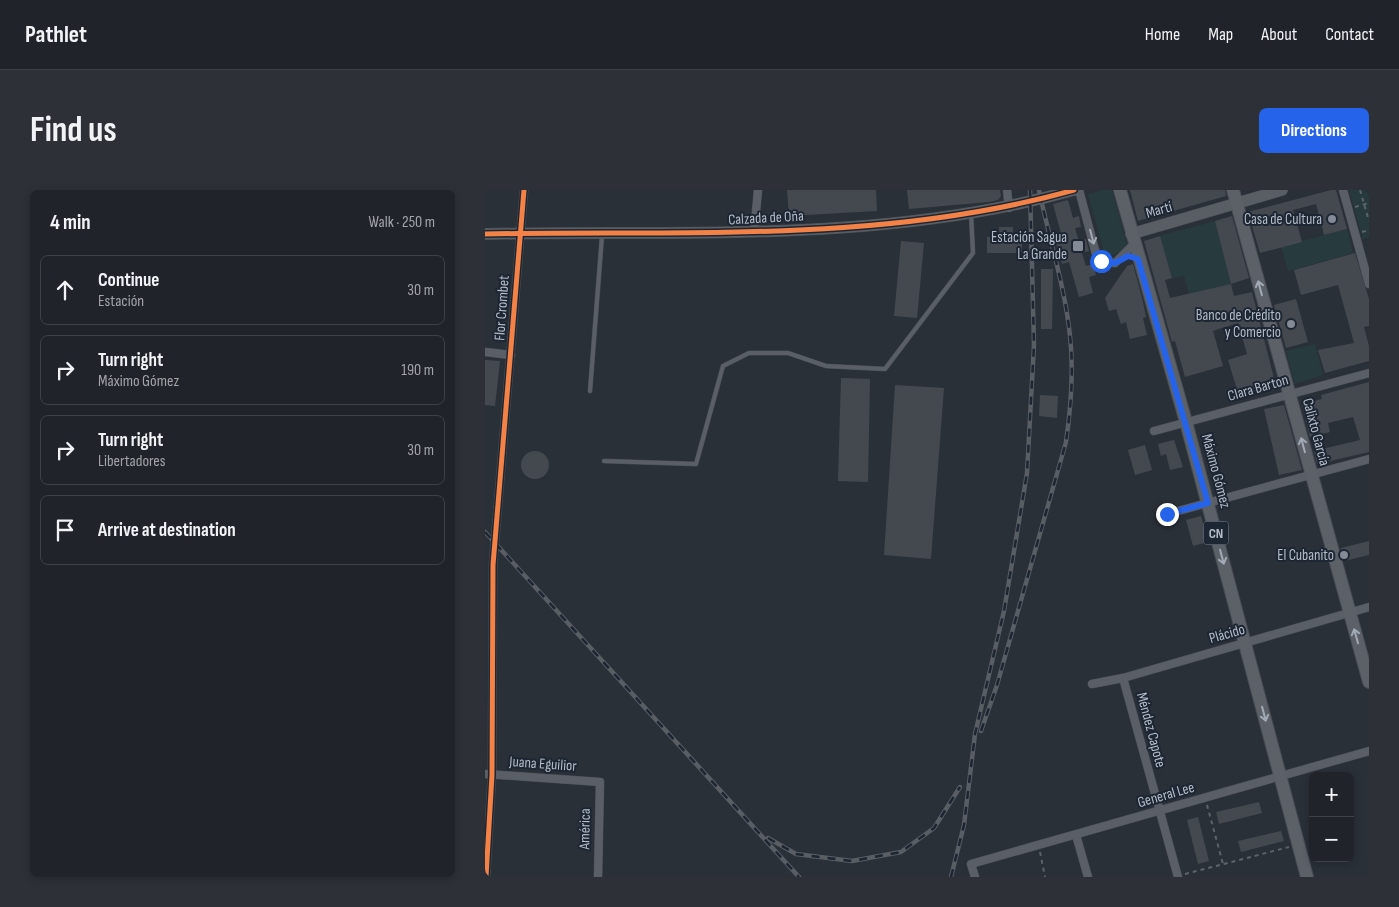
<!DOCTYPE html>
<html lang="en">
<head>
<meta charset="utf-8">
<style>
	:root { --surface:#20242a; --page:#2d3036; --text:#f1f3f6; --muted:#a2a4a8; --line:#3d4147; --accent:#2563eb }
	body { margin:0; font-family:"Sofia Sans Condensed",sans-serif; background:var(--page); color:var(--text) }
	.controls { position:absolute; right:15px; bottom:15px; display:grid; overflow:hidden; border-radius:8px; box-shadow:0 2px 8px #0003 }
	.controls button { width:45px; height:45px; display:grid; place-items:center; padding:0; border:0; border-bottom:1px solid var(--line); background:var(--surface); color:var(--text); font:25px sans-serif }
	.stop { position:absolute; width:15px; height:15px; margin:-11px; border:4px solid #2563eb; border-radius:50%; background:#fff }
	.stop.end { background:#2563eb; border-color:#fff; box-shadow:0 1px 5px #0008 }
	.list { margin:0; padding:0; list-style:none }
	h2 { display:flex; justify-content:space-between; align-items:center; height:65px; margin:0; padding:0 20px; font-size:21px }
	h2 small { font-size:16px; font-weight:400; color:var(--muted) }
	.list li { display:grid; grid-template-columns:32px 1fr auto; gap:15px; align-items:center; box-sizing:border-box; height:70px; margin:0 10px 10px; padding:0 10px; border:1px solid var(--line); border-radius:8px }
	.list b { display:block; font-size:19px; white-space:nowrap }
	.list p { margin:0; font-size:16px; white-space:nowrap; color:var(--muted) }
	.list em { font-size:16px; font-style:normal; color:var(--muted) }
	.icon { flex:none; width:28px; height:28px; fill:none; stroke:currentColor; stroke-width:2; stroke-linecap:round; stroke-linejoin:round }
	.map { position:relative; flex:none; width:884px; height:687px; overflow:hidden; border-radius:8px }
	header { display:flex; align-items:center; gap:30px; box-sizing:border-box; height:70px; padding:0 25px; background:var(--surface); border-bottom:1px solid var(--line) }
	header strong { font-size:24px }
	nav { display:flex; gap:28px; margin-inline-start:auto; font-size:18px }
	.intro { display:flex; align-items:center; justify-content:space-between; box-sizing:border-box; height:120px; padding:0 30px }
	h1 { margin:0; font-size:35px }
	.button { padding:12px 22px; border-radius:8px; background:var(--accent); color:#fff; font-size:18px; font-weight:700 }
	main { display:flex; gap:30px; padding:0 30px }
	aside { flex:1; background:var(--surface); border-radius:8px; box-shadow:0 2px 8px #0003 }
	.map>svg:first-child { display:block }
	.green { fill:#273a3e }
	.building { fill:#444950 }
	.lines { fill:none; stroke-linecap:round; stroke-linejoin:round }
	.lane-casing { stroke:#484c53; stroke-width:5 }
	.street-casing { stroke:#484c53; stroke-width:9 }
	.secondary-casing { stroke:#484c53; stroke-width:12 }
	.primary-casing { stroke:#484c55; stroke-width:14 }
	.path { stroke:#5d636a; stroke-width:2; stroke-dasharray:4 4; stroke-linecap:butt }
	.lane { stroke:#5a5e66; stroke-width:4 }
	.street { stroke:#5a5e66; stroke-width:8 }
	.secondary { stroke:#595d64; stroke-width:11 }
	.primary { stroke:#5c6168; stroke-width:12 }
	.rail-casing { stroke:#595d64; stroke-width:4.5 }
	.rail { stroke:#1d2633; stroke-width:2.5; stroke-dasharray:8; stroke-linecap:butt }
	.cycleway-casing { stroke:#1d2633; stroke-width:8 }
	.cycleway { stroke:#f48246; stroke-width:5 }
	.oneway { stroke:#a2a9b5 }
	.oneway2 { stroke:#a2aab6 }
	.route { stroke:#2563eb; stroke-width:6 }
	.poi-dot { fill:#848b96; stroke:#1d2633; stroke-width:2 }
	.labels { text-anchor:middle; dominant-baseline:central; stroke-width:4; stroke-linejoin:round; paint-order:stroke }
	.shield { fill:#1d2633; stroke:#878f9c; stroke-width:1 }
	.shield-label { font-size:14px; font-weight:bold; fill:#b4bcc9 }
	.street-label { font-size:15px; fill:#b4bcc9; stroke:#1d2633 }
	.poi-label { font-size:15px; fill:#b4bcc9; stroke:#1d2633; text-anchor:end }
</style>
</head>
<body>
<header>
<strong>Pathlet</strong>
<nav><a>Home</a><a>Map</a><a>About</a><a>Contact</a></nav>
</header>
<div class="intro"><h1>Find us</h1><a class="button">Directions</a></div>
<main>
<aside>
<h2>4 min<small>Walk · 250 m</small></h2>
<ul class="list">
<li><svg class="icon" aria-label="ahead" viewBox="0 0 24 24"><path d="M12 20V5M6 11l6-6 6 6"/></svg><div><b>Continue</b><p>Estación</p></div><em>30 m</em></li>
<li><svg class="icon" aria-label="right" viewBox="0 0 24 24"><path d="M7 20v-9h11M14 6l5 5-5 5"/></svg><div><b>Turn right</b><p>Máximo Gómez</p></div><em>190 m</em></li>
<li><svg class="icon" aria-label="right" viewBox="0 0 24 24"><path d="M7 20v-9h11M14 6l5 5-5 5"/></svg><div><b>Turn right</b><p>Libertadores</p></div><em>30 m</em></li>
<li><svg class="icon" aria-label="arrive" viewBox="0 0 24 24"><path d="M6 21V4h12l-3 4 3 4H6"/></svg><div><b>Arrive at destination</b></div></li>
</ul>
</aside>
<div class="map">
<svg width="884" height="687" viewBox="0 0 884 687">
	<rect width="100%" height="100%" fill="#2a3038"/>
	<g class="green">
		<path d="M618,0h9l15,55c-6,8 -12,11 -22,11l-17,-62z"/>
		<path d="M864,0h20v47l-6,2z"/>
		<path d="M730,31l16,63 -42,10 -5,-18 -12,2 -12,-42z"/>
		<path d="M862,39l6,24 -65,18 -7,-24z"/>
		<path d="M830,154l8,31 -28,9 -9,-33z"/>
	</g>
	<g class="building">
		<path d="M302,0h89l1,21 -88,5z"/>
		<path d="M422,0h93l1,6 -3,4 -9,2 -80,7z"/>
		<path d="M645,0h95l1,6 -88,25z"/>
		<path d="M846,0h5l11,39 -23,6 -8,-31 -23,6 9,32 -42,11 -12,-41z"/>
		<path d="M583,10l5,18 6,-2 2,11 -6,1 4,13 7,-2 3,12 -7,2 4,13 7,-2 3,11 -7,2 4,16 -14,4 -10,-35 -7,2 -7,-25 7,-2 -9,-33z"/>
		<path d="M747,26l17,62 -18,6 -16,-63z"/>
		<path d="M514,37h14v10h9v16h-35v-16h13z"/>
		<path d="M675,46l12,42 -7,2 5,18 61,-14 3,12 18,-4 24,94 -37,10 -11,-36 19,-6 -9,-31 -25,8 10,35 -38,11 -10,-36 -3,1 -28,-101z"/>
		<path d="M416,51l23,2 -7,75 -23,-2z"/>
		<path d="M870,63l14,46v27l-5,1 5,19v15l-44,12 -7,-23 36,-7 -16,-58 -37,10 -7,-25z"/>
		<path d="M648,74l10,38 3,15 -3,1 4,17 -17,4 -4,-17 -5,2 -5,-15 -7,2 -4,-13 22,-32z"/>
		<path d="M556,79h12l-1,60h-11z"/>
		<path d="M811,109l12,43 -22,6 -12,-43z"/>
		<path d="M0,170l15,1 -5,45 -10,-1z"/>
		<path d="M356,188l29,1 -2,103 -30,-1z"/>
		<path d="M884,192v70l-52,12 -3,-13 46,-11 -7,-23 -25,6 2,9 -20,5 -8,-33 20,-5 -1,-4z"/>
		<path d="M410,195l49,3 -13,171 -47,-4z"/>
		<path d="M555,205l18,1 -1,22 -18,-2z"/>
		<path d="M799,215l18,65 -23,5 -15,-66z"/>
		<path d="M689,250l9,27 -13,3 -4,-16 -5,2 -3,-12z"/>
		<path d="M660,255l7,25 -17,5 -7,-25z"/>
		<circle cx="50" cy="275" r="14"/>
		<path d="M716,326l7,26 -15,4 -7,-26z"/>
		<path d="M884,351v14l-25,6 -3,-13z"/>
		<path d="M774,612l3,11 -43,11 -3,-12z"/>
		<path d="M713,627l11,44 -11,3 -11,-44z"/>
		<path d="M796,641l3,10 -43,11 -3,-11z"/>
	</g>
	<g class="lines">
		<g class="lane-casing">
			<g id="lane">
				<path d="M105,201l12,-155"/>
				<path d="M119,271l92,3 27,-98 26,-13h39l38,13 59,3 88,-116 -2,-40"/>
			</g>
		</g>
		<g class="street-casing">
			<g id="street">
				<path d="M522,0l2,18"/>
				<path d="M594,0l17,64 5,7 14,2 19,-19"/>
				<path d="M858,0l26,94"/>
				<path d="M269,43l4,-43"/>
				<path d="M0,162l26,3"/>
				<path d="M669,241l215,-58"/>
				<path d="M682,324l202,-55"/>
				<path d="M638,488l55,199"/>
				<path d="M607,494l31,-6 246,-71"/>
				<path d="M0,584l115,8 -2,95"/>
				<path d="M591,645l12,42"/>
				<path d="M1,687l6,-102 1,-210 31,-375"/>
				<path d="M490,687l-4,-13 398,-113"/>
			</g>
		</g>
		<g class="secondary-casing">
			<g id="secondary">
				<path d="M0,44c196,-4 398,10 589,-44"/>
				<path d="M646,44l151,-44"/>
			</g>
		</g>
		<g class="primary-casing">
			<g id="primary">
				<path d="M635,0l66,232 121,455"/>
				<path d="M748,0l136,492"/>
			</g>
		</g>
		<g class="path">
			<path d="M875,0l9,31"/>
			<path d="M870,17l14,-4"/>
			<path d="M877,42l7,-2"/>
			<path d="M722,615l16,59"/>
			<path d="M555,662l5,25"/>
			<path d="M700,684l104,-27"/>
		</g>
		<use href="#lane" class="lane"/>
		<use href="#street" class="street"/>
		<use href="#secondary" class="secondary"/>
		<use href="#primary" class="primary"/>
		<g class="rail-casing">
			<g id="rail">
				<path d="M0,342l314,345"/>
				<path d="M496,541l16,-46 69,-243c5,-35 8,-70 4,-106 -5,-49 -21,-98 -31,-146"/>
				<path d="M283,648l28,16 56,7 49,-9 33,-24 26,-41"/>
				<path d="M466,687l13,-52 11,-91 29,-123 23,-138 7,-128 -4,-155"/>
			</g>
		</g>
		<use href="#rail" class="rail"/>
		<g class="cycleway-casing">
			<g id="cycleway">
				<path d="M0,44c196,-4 398,10 589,-44"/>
				<path d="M1,687l6,-102 1,-210 31,-375"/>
			</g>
		</g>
		<use href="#cycleway" class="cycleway"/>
	</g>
	<defs><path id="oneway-shaft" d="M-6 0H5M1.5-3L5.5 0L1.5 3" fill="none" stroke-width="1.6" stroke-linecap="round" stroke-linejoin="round" transform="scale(1.25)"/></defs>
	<use class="oneway" href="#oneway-shaft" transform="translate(607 47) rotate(75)"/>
	<g class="oneway2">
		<use href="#oneway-shaft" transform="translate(775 98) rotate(-105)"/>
		<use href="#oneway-shaft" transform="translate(818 255) rotate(-105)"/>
		<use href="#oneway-shaft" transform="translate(737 367) rotate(75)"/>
		<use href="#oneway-shaft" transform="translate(871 446) rotate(-106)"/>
		<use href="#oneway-shaft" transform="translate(779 524) rotate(75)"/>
	</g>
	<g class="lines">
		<path class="route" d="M616,71l14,2 13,-7 10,3 70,244 -41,11"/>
	</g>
	<g class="poi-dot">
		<circle cx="847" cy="29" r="5"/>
		<rect x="587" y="50" width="12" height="12" rx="2.5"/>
		<circle cx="806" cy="134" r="5"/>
		<circle cx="859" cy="365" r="5"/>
	</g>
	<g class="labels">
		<rect class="shield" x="718.5" y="331.5" width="25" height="23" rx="4"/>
		<g class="shield-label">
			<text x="731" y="343">CN</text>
		</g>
		<g class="street-label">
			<text transform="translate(674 20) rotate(-16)">Martí</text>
			<text transform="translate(281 28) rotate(-3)">Calzada de Oña</text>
			<text transform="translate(17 118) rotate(-86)">Flor Crombet</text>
			<text transform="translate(773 198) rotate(-16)">Clara Barton</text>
			<text transform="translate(831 242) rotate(75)">Calixto García</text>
			<text transform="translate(731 281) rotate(75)">Máximo Gómez</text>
			<text transform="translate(742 444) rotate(-16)">Plácido</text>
			<text transform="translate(666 540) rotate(75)">Méndez Capote</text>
			<text transform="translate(58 574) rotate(4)">Juana Eguilior</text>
			<text transform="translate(681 605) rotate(-16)">General Lee</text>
			<text transform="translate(100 639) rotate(-89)">América</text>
		</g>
		<g class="poi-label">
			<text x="837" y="29">Casa de Cultura</text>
			<text x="582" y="47">Estación Sagua<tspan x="582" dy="17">La Grande</tspan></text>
			<text x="796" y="125">Banco de Crédito<tspan x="796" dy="17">y Comercio</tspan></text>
			<text x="849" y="365">El Cubanito</text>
		</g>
	</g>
</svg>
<div class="controls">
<button>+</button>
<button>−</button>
</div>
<div class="stop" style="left:616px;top:71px"></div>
<div class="stop end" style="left:682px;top:324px"></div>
</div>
</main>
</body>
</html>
